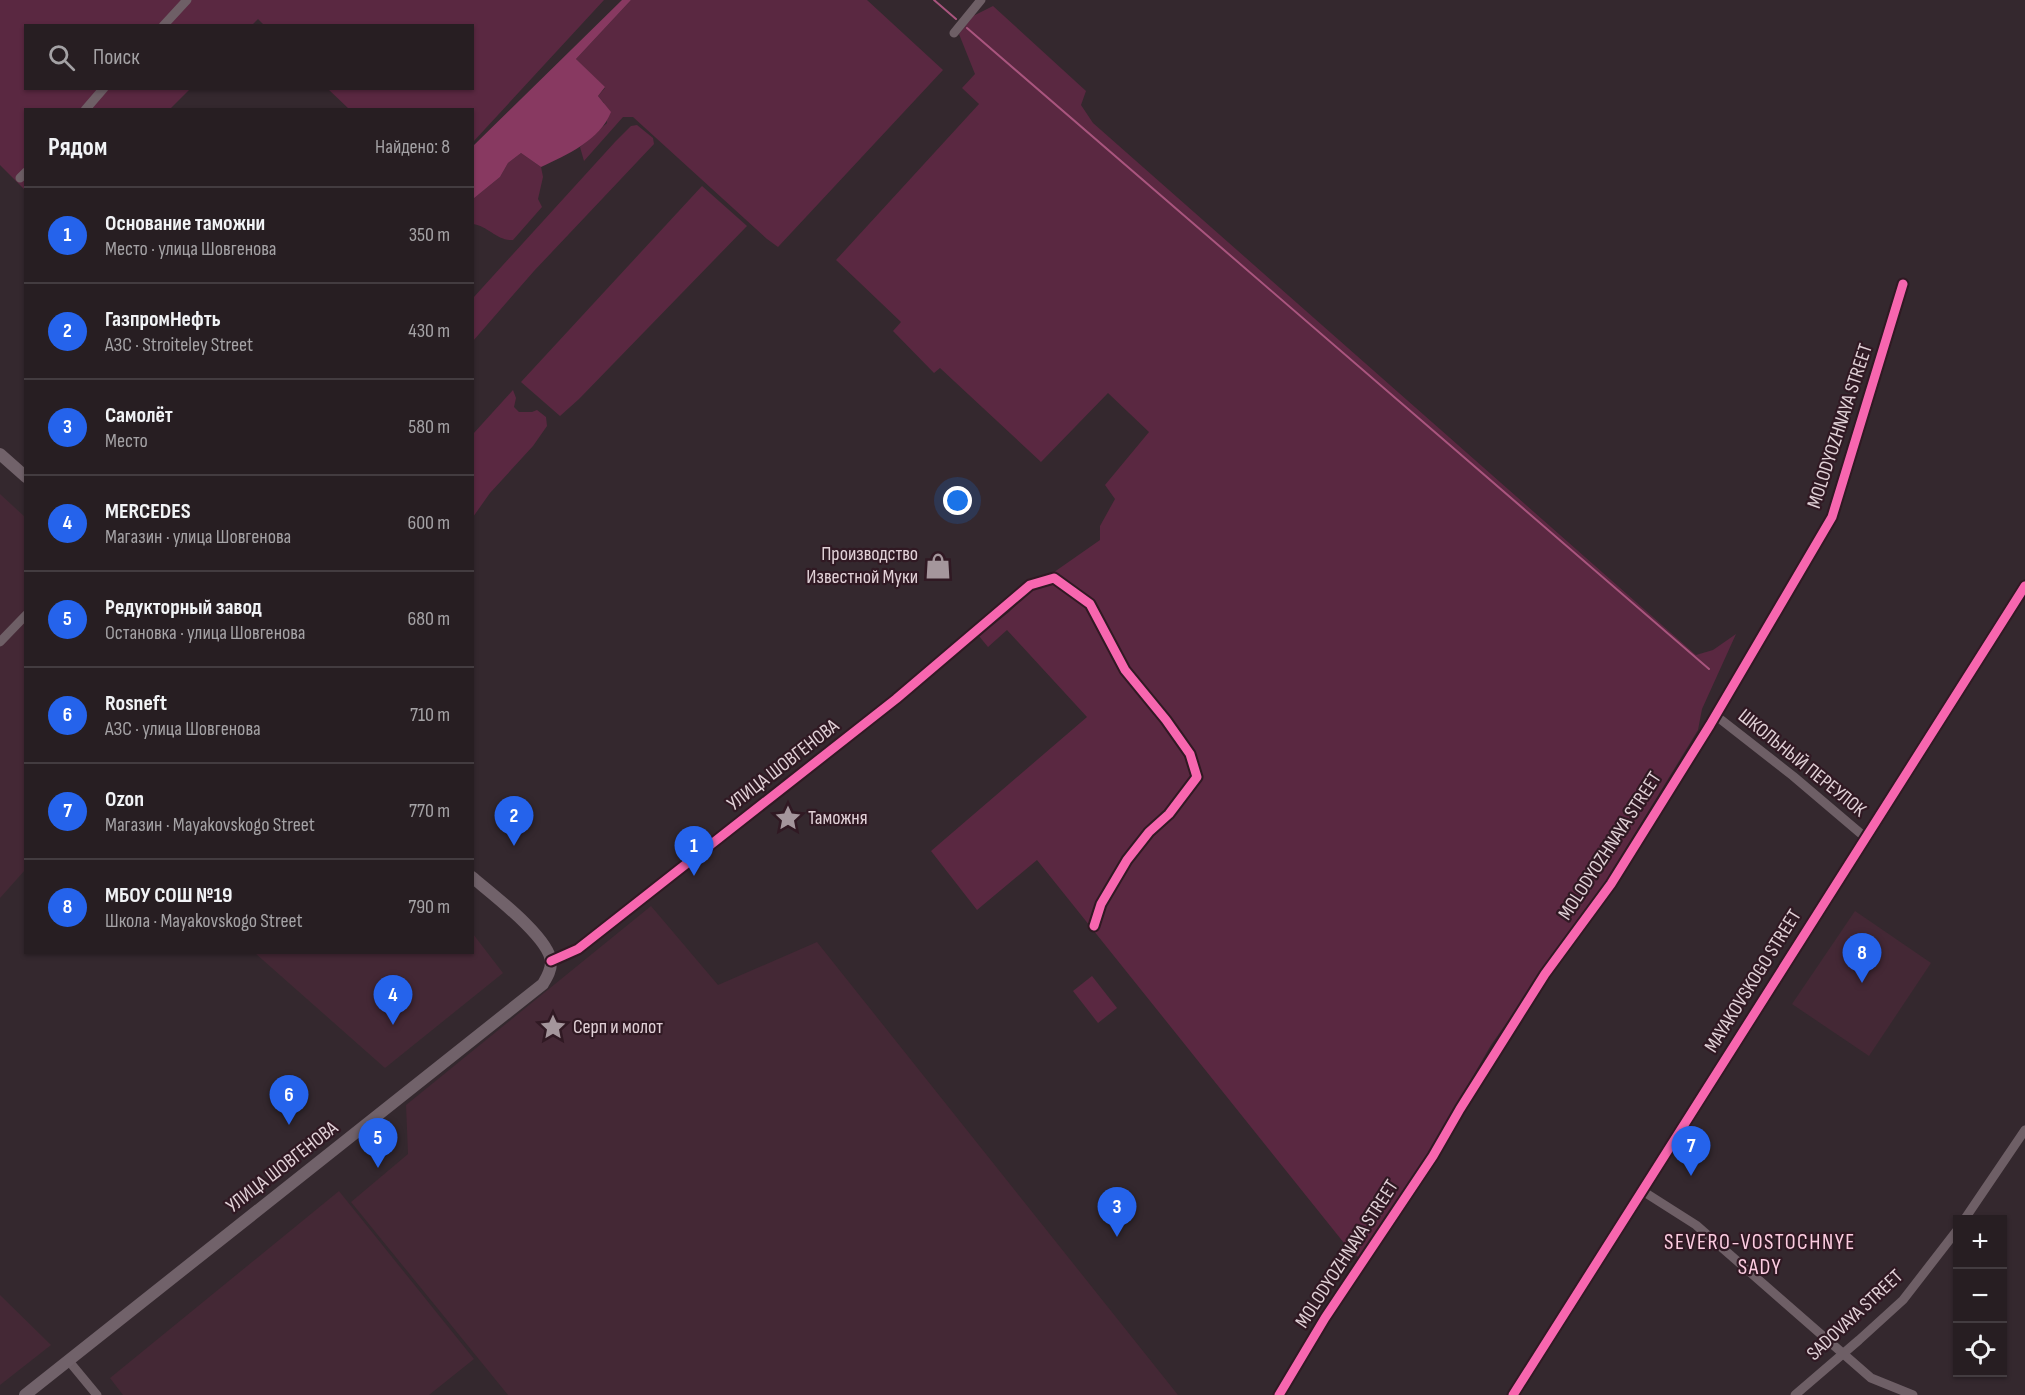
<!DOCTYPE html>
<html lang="ru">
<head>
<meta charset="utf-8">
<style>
	:root { --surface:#271e22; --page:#2f272a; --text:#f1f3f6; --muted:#a4a2a5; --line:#433c40; --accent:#2563eb }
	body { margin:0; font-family:"Sofia Sans Condensed",sans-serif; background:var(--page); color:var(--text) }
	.controls { position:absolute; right:18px; bottom:18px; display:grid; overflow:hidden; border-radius:0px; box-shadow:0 2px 4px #0004 }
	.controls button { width:54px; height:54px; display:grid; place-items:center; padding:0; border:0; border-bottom:2px solid var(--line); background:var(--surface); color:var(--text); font:30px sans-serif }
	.you { position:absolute; left:958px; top:501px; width:21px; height:21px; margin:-15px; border:4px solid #fff; border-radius:50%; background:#1a73e8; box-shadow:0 0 0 9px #1a73e833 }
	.badge { display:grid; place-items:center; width:39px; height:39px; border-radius:50%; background:var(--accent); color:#fff; font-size:20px; font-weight:700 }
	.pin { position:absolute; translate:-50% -50px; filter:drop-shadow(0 2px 3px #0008) }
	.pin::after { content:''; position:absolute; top:32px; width:21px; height:18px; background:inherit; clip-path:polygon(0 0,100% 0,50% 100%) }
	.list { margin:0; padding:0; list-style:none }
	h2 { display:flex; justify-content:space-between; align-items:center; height:78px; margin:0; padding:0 24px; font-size:26px }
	h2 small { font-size:20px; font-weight:400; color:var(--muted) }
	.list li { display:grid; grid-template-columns:39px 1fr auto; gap:18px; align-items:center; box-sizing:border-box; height:96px; padding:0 24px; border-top:2px solid var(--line) }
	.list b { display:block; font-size:22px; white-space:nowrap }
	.list p { margin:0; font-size:20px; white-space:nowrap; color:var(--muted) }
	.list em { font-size:20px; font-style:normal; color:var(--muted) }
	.icon { flex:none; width:33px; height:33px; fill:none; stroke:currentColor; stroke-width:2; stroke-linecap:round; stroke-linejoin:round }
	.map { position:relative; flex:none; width:2025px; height:1395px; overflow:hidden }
	.search { position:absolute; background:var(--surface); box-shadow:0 2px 4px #0004; left:24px; top:24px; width:450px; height:66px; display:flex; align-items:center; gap:15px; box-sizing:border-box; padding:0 21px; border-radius:0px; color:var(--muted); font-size:22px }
	.panel { position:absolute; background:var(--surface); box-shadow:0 2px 4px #0004; left:24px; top:108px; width:450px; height:846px; border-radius:0px }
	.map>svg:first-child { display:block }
	.built { fill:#442835 }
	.green { fill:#5a2841 }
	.forest { fill:#883961 }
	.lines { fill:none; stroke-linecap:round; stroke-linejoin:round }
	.stream { stroke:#a9557e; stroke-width:2 }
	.street { stroke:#6e5f66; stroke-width:9 }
	.secondary { stroke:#71626a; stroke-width:12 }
	.cycleway-casing { stroke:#301923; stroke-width:13 }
	.cycleway { stroke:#f766af; stroke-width:9 }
	.labels { text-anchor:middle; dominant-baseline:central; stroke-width:4.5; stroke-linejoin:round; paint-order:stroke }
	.street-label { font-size:20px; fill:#e1d1d7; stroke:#301923 }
	.poi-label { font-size:20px; fill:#e1d1d7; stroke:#301923; text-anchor:start }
	.quarter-label { font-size:22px; letter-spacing:1.5px; fill:#fdcde1; stroke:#301923 }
</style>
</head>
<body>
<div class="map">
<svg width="2025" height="1395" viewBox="0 0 2025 1395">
	<rect width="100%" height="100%" fill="#34282e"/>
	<g class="built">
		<path d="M0,494l26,24 -1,352 -25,28z"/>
		<path d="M651,906l67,79 99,-43 361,453h-670l-157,-193 57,-48 -2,-49z"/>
		<path d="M1855,911l76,52 -62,93 -77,-52z"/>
		<path d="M473,934l30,39 -118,95 -130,-115 217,-1z"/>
		<path d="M339,1191l135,168 -45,36h-306l-13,-17z"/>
		<path d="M0,1295l51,50 -51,40z"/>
	</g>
	<g class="green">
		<path d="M0,0h604l-131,142 -1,-32 -123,-1 -21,-20 144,-1v-62h-207l-7,-7 -7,7h-225v62l164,1 -20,20 -144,1 -1,80 -25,-25z"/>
		<path d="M631,0h236l76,70 -165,177 -11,-8 -134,-122h-10l-39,44 -4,-14 27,-24 -3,-20 -6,-7 7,-8 -29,-29z"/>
		<path d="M993,6l93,85 -5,14 12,18 603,532 17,-5 23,-16 -34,75 -4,21 -99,162 -108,153 -62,107 -70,106 -15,-15 -307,-383 -60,50 -46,-59 156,-134 -80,-87 -19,17 -9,-11 30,-24 28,-28 63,-44v-14l15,-27 -10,-14 44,-53 -41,-39 -67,69 -101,-94 -6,5 -41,-42 8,-9 -65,-62 143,-156 -17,-16 13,-14 -16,-40 14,-18z"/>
		<path d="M637,125l16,13 1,6 -120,127 -61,70v-43l142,-156 16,-16z"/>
		<path d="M521,153l20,14 2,10 -5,22 4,8 -29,33c-16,1 -25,-14 -40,-16v-25l27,-22 8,-14z"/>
		<path d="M702,186l45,40 -168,173 -19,17 -39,-34z"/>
		<path d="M513,390l3,8 -2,9 5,5h13l5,-2 9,7 1,9 -14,20 -43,47 -17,24v-83z"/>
		<path d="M1092,976l25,32 -19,15 -25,-32z"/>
	</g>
	<path class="forest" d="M622,0h9l-55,59 29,28 -7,9 13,16c-11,28 -44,43 -70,55l-20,-14 -13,10 -8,14 -27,22v-53z"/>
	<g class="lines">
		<g class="stream">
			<path d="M934,0l22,19"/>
			<path d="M967,28l742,641"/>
		</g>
		<g class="street">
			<path d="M163,26l24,-26"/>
			<path d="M954,33l27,-33"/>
			<path d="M85,110l19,-22"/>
			<path d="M20,178l6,-6"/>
			<path d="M0,642l26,-27"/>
			<path d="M1715,715l78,61 73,62"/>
			<path d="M551,961l27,-12 56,-44 262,-206 134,-114 24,-7 36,26 35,66 41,50 24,34 7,23 -28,37 -20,18 -22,28 -26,44 -7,22"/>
			<path d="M1641,1190l55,35 175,153 42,17"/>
			<path d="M1964,1220l61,-90"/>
			<path d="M68,1360l29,35"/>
			<path d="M1279,1395l46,-77 108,-162 27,-47 85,-135 66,-90 99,-159 122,-208 71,-233"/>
			<path d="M1795,1395l64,-55 44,-40 55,-71"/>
		</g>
		<g class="secondary">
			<path d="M0,454l26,23"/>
			<path d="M25,1395l518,-411c4,-7 8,-13 8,-22 -1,-24 -59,-68 -79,-85"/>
			<path d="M1513,1395l512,-809"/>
		</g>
		<g class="cycleway-casing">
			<g id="cycleway">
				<path d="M551,961l27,-12 56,-44 262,-206 134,-114 24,-7 36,26 35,66 41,50 24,34 7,23 -28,37 -20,18 -22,28 -26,44 -7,22"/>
				<path d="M1279,1395l46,-77 108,-162 27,-47 85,-135 66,-90 99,-159 122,-208 71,-233"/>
				<path d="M1513,1395l512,-809"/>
			</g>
		</g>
		<use href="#cycleway" class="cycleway"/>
	</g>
	<defs>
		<g id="shop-bare" transform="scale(2.07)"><path d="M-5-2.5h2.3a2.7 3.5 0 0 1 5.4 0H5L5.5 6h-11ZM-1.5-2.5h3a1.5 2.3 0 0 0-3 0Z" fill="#a4969c" stroke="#301923" stroke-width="2.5" paint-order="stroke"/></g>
		<g id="sight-bare" transform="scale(2.07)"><path d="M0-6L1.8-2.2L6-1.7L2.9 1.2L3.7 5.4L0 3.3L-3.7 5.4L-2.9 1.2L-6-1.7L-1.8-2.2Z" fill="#a4969c" stroke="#301923" stroke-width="2.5" paint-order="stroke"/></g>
	</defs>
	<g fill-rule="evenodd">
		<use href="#shop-bare" x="938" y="566"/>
		<use href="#sight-bare" x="788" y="818"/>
		<use href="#sight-bare" x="553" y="1027"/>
	</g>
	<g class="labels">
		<g class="street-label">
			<text transform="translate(1840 426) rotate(-72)">MOLODYOZHNAYA STREET</text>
			<text transform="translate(1802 763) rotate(39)">ШКОЛЬНЫЙ ПЕРЕУЛОК</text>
			<text transform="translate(783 765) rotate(-38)">УЛИЦА ШОВГЕНОВА</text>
			<text transform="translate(1610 846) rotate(-57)">MOLODYOZHNAYA STREET</text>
			<text transform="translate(1753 981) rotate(-58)">MAYAKOVSKOGO STREET</text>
			<text transform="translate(282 1167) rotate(-38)">УЛИЦА ШОВГЕНОВА</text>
			<text transform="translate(1347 1254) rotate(-57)">MOLODYOZHNAYA STREET</text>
			<text transform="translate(1855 1315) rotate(-43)">SADOVAYA STREET</text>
		</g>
		<g class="poi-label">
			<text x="918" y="554" text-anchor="end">Производство<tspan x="918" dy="23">Известной Муки</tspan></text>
			<text x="808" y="818">Таможня</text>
			<text x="573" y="1027">Серп и молот</text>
		</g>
		<g class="quarter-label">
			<text x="1760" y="1242">SEVERO-VOSTOCHNYE<tspan x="1760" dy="25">SADY</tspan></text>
		</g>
	</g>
</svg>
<div class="controls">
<button>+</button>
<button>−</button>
<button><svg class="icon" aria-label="locate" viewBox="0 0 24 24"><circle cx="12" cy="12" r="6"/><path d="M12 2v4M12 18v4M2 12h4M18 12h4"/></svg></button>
</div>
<div class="you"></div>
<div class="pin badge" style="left:694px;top:876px">1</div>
<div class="pin badge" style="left:514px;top:846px">2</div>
<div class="pin badge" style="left:1117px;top:1237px">3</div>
<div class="pin badge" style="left:393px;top:1025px">4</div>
<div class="pin badge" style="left:378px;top:1168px">5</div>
<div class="pin badge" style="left:289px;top:1125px">6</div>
<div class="pin badge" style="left:1691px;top:1176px">7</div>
<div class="pin badge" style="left:1862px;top:983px">8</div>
<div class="search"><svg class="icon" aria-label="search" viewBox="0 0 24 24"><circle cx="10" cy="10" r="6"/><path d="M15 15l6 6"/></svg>Поиск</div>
<section class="panel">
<h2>Рядом<small>Найдено: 8</small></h2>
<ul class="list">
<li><span class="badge">1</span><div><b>Основание таможни</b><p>Место · улица Шовгенова</p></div><em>350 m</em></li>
<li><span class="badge">2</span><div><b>ГазпромНефть</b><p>АЗС · Stroiteley Street</p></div><em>430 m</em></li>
<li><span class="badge">3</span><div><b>Самолёт</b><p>Место</p></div><em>580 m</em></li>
<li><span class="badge">4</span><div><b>MERCEDES</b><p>Магазин · улица Шовгенова</p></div><em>600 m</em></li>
<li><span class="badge">5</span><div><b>Редукторный завод</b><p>Остановка · улица Шовгенова</p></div><em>680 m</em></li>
<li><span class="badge">6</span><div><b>Rosneft</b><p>АЗС · улица Шовгенова</p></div><em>710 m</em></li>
<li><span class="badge">7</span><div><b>Ozon</b><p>Магазин · Mayakovskogo Street</p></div><em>770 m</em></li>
<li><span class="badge">8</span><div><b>МБОУ СОШ №19</b><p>Школа · Mayakovskogo Street</p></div><em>790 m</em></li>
</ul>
</section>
</div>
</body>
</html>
